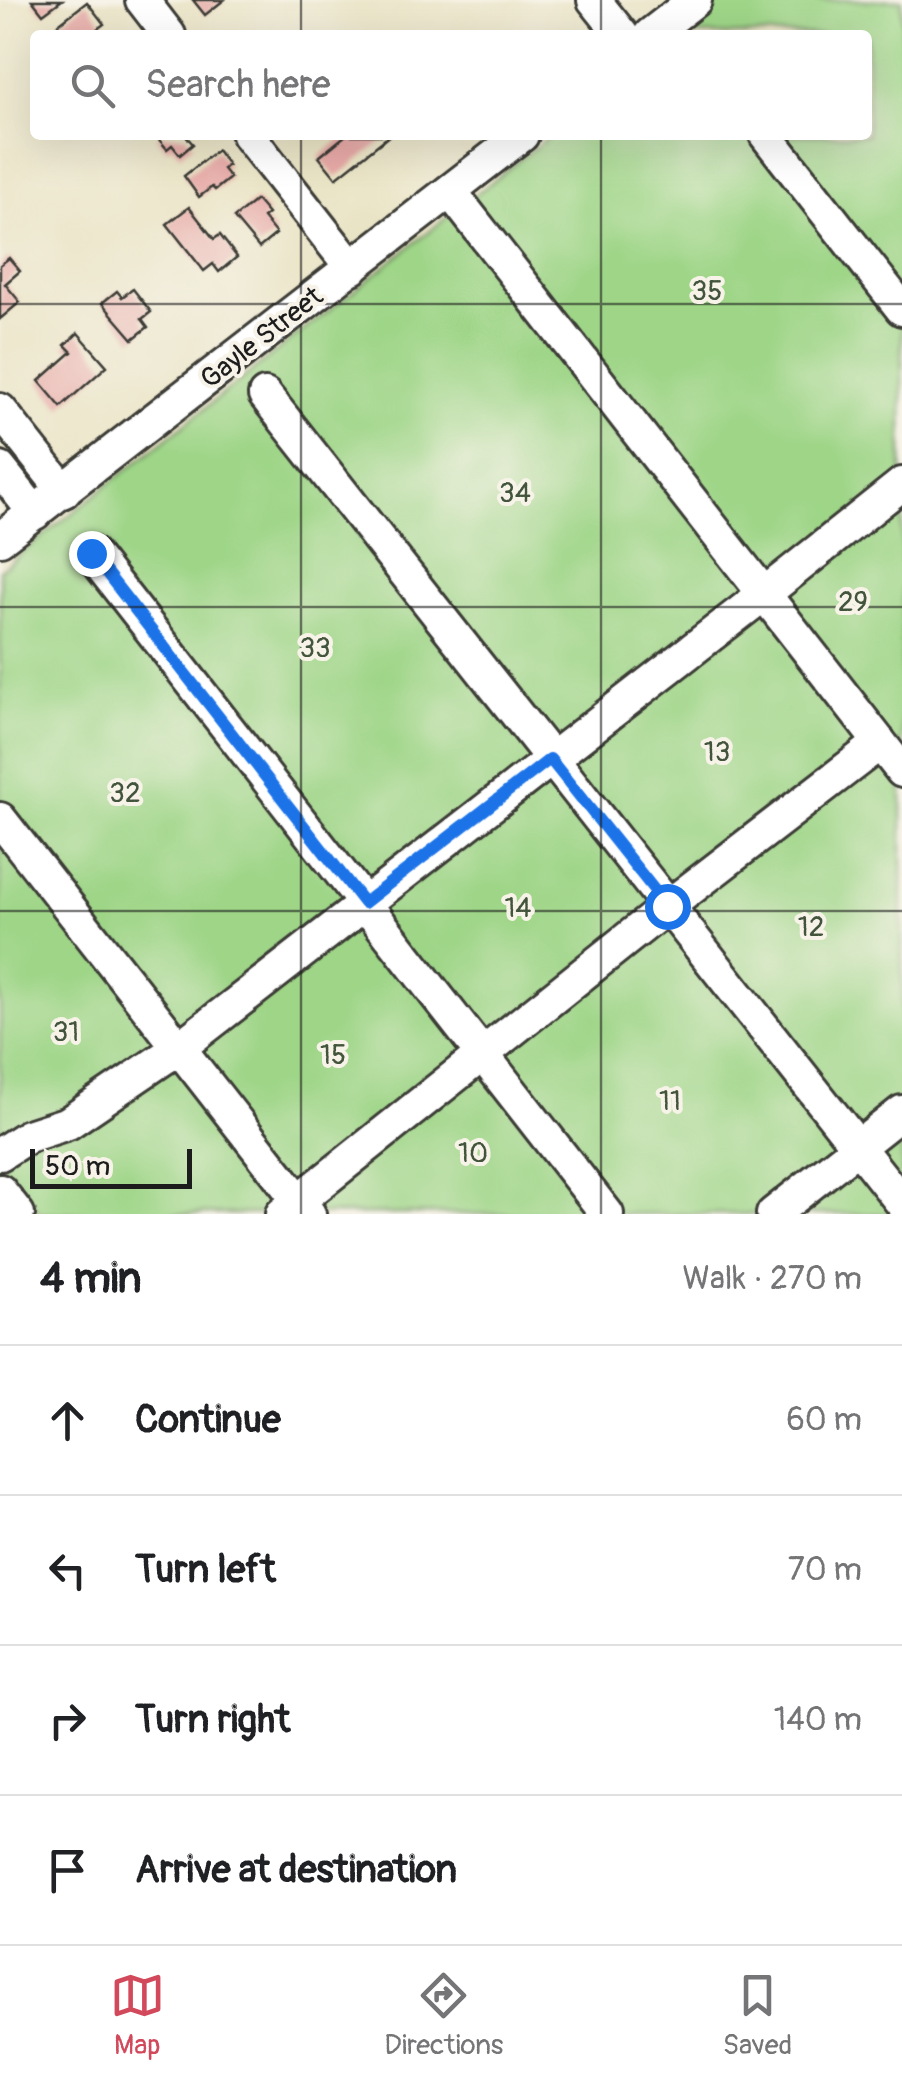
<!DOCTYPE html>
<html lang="en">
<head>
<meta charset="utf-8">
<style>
	:root { --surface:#fff; --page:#f2f2f2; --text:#202124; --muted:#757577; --line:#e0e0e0; --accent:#d1495b }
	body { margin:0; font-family:Pangolin,sans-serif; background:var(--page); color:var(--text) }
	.scale { position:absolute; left:30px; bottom:25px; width:162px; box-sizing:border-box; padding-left:10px; border:5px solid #1c1c1c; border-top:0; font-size:28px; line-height:35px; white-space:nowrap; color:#1c1c1c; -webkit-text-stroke:8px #f7f3e8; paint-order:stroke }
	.stop { position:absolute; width:30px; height:30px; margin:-22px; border:8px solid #1a73e8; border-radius:50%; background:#fff }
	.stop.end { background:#1a73e8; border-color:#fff; box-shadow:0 2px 10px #0008 }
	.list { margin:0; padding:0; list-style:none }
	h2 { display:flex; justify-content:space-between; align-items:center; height:130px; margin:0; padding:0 40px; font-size:42px }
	h2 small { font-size:32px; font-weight:400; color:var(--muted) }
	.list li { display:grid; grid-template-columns:65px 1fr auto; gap:30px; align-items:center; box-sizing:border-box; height:150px; padding:0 40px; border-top:2px solid var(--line) }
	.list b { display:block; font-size:38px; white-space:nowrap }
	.list em { font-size:32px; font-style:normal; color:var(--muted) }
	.icon { flex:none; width:55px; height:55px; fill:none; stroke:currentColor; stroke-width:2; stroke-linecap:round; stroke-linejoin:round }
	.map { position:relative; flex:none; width:902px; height:1214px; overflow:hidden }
	.search { position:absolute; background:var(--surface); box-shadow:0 10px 40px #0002; left:30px; right:30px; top:30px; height:110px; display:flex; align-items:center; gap:25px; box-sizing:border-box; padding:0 35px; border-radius:10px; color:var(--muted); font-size:38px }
	.sheet { height:730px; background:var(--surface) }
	nav { display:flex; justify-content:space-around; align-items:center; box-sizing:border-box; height:140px; border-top:2px solid var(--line); background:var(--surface); font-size:28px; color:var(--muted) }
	nav a { display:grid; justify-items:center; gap:5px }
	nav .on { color:var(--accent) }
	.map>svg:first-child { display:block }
	.green { fill:#9ed587; stroke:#5d7852; stroke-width:2.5 }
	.building { fill:#e7a9a6 }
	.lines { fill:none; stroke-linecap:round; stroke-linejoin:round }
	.minor-casing { stroke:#3b3a36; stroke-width:38 }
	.minor { stroke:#fff; stroke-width:32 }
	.route { stroke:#1a73e8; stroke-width:12 }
	.grid { fill:none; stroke:#1c1c1c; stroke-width:2.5; stroke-opacity:0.55 }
	.labels { text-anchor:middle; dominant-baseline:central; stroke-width:8; stroke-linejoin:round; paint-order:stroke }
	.park-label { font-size:28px; fill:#43543c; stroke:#f7f3e8 }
	.street-label { font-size:28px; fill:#1c1c1c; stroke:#f7f3e8 }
</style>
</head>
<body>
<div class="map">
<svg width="902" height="1214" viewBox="0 0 902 1214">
	<rect width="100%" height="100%" fill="#f7f3e8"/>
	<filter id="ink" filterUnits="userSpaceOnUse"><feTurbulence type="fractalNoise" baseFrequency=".01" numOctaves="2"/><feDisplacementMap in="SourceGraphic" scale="20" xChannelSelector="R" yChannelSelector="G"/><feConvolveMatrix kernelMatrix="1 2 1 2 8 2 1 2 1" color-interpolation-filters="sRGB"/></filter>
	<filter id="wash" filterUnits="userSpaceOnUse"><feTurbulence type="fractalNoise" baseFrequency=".0048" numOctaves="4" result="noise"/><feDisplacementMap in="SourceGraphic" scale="40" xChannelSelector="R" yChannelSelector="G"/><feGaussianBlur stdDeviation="2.25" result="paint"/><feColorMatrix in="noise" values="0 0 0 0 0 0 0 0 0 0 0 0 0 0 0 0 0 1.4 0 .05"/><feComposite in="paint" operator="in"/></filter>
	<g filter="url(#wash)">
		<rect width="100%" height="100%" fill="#eae4c6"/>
		<path class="green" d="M722,0h180v1214h-861l-41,-52v-592l551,-435h316v-100h-189z"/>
		<g id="blocks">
			<g class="building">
				<path d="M32,0h30l-19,14z"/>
				<path d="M193,0h31l-19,15z"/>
				<path d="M87,2l17,22 -15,11h-38l-3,-3z"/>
				<path d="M159,135h26l8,9 -13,11 -8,-10 -5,4 -10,-12z"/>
				<path d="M346,135h44l-54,43 -17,-21z"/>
				<path d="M217,150l11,15 -5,4 7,9 -15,12 -3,-3 -13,10 -15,-21z"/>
				<path d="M256,200l12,14 -5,4 13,16 -17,14 -25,-30z"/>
				<path d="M189,207l25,32 6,-4 17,22 -18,15 -6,-8 -9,7 -37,-47z"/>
				<path d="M9,258l11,13 -15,13 15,18 -20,17v-54z"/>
				<path d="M133,289l18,23 -9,7 6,8 -15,12 -31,-36 15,-12 5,6z"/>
				<path d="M78,333l29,33 -46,41 -22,-26 33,-29 -7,-7z"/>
			</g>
		</g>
	</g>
	<g filter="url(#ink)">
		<use href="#blocks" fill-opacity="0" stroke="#3b3a36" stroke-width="2.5"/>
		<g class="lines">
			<g class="minor-casing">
				<g id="minor">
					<path d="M142,0l27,35"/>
					<path d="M594,0l28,35"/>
					<path d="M650,35l45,-35"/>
					<path d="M248,135l104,133"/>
					<path d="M766,135l136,174"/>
					<path d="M450,191l452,580"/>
					<path d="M265,395l637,808"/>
					<path d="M0,410l64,81"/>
					<path d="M0,469l35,44"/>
					<path d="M0,539l522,-404"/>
					<path d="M91,553l516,661"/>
					<path d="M0,819l309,395"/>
					<path d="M0,1154l28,-18 40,-13 112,-76 584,-453 138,-110"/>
					<path d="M0,1191l18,23"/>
					<path d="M282,1214l385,-307 213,-164"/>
					<path d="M773,1214l129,-102"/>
				</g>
			</g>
			<use href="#minor" class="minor"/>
		</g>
	</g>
	<g class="lines" filter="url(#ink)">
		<path class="route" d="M91,553l273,350 186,-144 117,147"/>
	</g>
	<path class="grid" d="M301,0v35M601,0v35M301,135v1079M601,135v1079M0,304h902M0,607h902M0,911h902"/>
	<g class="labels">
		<g class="park-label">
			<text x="707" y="291">35</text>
			<text x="515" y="493">34</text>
			<text x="853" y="602">29</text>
			<text x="315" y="648">33</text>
			<text x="717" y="752">13</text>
			<text x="125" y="793">32</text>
			<text x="518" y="908">14</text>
			<text x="811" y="927">12</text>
			<text x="66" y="1032">31</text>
			<text x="333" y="1055">15</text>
			<text x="670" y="1101">11</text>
			<text x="473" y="1153">10</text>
		</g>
		<g class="street-label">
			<text transform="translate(262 338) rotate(-38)">Gayle Street</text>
		</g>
	</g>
</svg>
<div class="scale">50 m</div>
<div class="stop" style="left:667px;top:906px"></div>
<div class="stop end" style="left:91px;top:553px"></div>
<div class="search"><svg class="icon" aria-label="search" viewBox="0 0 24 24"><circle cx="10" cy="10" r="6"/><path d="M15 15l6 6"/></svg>Search here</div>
</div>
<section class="sheet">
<h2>4 min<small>Walk · 270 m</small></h2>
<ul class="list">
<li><svg class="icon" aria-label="ahead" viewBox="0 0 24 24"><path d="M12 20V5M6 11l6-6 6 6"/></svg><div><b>Continue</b></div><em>60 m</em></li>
<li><svg class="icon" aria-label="left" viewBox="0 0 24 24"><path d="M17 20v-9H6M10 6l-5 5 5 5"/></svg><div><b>Turn left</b></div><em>70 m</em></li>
<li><svg class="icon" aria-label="right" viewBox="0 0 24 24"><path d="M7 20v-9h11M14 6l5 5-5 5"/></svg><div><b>Turn right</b></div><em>140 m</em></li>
<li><svg class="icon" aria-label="arrive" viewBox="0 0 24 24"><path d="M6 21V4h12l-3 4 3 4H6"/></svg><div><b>Arrive at destination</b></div></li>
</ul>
</section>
<nav>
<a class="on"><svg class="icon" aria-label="map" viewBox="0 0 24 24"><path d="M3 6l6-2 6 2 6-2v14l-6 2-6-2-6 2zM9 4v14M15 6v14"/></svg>Map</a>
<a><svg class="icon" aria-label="directions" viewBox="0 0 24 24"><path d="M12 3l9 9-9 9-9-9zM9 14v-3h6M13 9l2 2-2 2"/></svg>Directions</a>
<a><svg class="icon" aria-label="saved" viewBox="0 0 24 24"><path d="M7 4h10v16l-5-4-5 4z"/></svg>Saved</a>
</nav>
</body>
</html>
